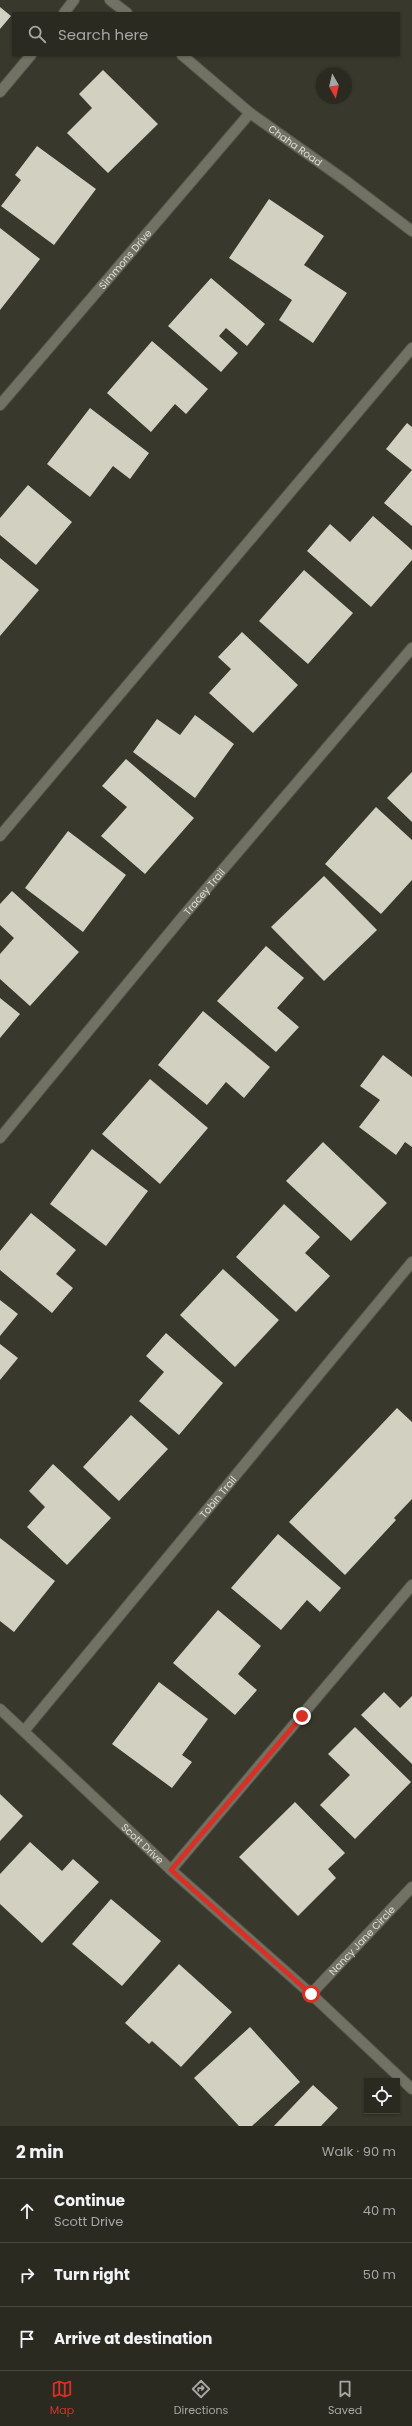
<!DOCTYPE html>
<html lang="en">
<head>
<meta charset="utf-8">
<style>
	:root { --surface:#2b2a21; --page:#37362e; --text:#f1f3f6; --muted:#a6a7a5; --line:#47463f; --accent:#d93025 }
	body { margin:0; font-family:Poppins,sans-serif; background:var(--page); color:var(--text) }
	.controls { position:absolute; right:12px; bottom:12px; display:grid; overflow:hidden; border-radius:0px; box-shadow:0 1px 3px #0004 }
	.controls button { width:36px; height:36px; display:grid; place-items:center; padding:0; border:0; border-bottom:1px solid var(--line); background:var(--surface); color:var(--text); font:20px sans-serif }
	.compass { position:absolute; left:316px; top:68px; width:36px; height:36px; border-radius:50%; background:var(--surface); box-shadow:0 1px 3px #0004; rotate:172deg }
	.stop { position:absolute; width:12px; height:12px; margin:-9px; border:3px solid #d93025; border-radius:50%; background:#fff }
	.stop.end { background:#d93025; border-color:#fff; box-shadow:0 1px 4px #0008 }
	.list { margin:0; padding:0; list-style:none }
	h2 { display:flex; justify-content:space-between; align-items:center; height:52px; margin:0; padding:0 16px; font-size:17px }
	h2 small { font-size:13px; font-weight:400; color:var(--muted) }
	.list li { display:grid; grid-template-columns:26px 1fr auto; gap:12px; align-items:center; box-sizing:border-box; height:64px; padding:0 16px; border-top:1px solid var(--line) }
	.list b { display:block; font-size:15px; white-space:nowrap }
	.list p { margin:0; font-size:13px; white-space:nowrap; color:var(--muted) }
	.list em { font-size:13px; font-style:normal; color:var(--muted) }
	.icon { flex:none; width:22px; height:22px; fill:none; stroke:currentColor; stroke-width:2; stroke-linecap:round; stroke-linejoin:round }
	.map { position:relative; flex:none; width:412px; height:2126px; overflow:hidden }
	.search { position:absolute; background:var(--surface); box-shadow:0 1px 3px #0004; left:12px; right:12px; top:12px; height:44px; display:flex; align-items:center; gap:10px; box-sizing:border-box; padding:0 14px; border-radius:0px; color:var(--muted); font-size:15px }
	.sheet { height:244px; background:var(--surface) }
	nav { display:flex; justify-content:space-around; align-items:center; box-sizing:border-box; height:56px; border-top:1px solid var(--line); background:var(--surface); font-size:11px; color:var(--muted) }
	nav a { display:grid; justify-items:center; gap:2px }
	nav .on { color:var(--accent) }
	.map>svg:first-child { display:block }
	.building { fill:#d1d0c1 }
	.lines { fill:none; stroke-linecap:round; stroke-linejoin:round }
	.lane-casing { stroke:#56554a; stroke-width:12 }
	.street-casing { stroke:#56554a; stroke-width:12 }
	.secondary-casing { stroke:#56554a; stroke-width:12 }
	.lane { stroke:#727264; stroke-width:10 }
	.street { stroke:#727264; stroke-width:10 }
	.secondary { stroke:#727264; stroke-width:10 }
	.route { stroke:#d93025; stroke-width:5 }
	.labels { text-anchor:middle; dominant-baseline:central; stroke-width:4; stroke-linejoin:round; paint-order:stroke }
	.street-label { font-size:10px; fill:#deded6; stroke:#39382c }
</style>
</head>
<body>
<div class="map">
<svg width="412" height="2126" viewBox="0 0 412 2126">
	<rect width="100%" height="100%" fill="#39382c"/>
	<g class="building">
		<path d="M0,7l11,9 -11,13z"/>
		<path d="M103,70l55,54 -50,49 -41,-40 25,-25 -13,-14z"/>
		<path d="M37,146l59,43 -42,56 -53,-39 20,-26 -6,-5z"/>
		<path d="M269,199l55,37 -20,29 43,28 -34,50 -34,-23 13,-20 -63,-42z"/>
		<path d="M0,228l40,31 -40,51z"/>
		<path d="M211,278l54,46 -18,22 -21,-18 -7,8 19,17 -17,19 -53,-46z"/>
		<path d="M152,341l56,48 -22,25 -11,-10 -24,28 -44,-39z"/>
		<path d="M90,408l59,45 -19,26 -17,-13 -23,31 -43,-33z"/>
		<path d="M407,423l5,4v99l-28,-23 28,-33 -26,-21z"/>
		<path d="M28,485l44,37 -36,43 -36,-30v-17z"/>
		<path d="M373,516l39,34v10l-41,47 -64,-56 23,-27 20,18z"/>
		<path d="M0,558l39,32 -39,46z"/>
		<path d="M304,570l49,43 -45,51 -49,-43z"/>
		<path d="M242,632l56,53 -45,48 -44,-40 22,-24 -13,-12z"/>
		<path d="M195,715l39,29 -39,54 -62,-46 24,-33 23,16z"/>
		<path d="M126,759l68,59 -49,56 -44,-38 26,-29 -25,-21z"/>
		<path d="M412,772v50l-25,-24z"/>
		<path d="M376,807l36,33v40l-31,34 -56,-50z"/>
		<path d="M68,831l58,44 -43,57 -58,-44z"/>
		<path d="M324,876l53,54 -53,51 -53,-54z"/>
		<path d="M12,891l67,61 -49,54 -30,-27v-25l14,-16 -14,-13v-21z"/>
		<path d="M266,946l38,32 -27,30 22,19 -23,25 -59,-51z"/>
		<path d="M0,998l20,16 -20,24z"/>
		<path d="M203,1011l67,56 -26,31 -18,-16 -19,23 -49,-40z"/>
		<path d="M383,1055l29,22v70l-7,-5 -9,13 -37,-28 21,-27 -20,-14z"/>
		<path d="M150,1079l58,49 -48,56 -58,-50z"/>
		<path d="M323,1142l64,61 -36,38 -65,-60z"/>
		<path d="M92,1149l56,42 -42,55 -56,-42z"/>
		<path d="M284,1204l36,33 -15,16 25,23 -34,36 -60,-55z"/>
		<path d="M31,1213l45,37 -20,24 17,14 -21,25 -52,-43v-19z"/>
		<path d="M223,1269l56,51 -44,47 -55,-52z"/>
		<path d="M0,1300l18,14 -18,22z"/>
		<path d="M166,1333l57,50 -44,52 -40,-34 25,-29 -18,-16z"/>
		<path d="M0,1344l18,14 -18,22z"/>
		<path d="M397,1408l15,14v77l-18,19 2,2 -51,55 -56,-53z"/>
		<path d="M131,1415l37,34 -49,52 -36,-34z"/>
		<path d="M53,1464l58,54 -44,47 -40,-38 18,-20 -16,-16z"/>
		<path d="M278,1534l63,54 -21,24 -13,-12 -26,30 -50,-42z"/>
		<path d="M0,1538l55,43 -41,51 -14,-11z"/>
		<path d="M218,1610l43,36 -23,28 19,16 -22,25 -62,-52z"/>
		<path d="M159,1682l49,37 -26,36 10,7 -20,26 -60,-44z"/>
		<path d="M384,1692l16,16 12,-12v68l-51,-49z"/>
		<path d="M355,1727l56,55 -56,57 -35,-34 30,-30 -22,-21z"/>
		<path d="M0,1794l23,22 -23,25z"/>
		<path d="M295,1802l50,51 -17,16 8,9 -38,38 -59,-59z"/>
		<path d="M30,1842l32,29 11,-12 26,23 -57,61 -42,-39v-30z"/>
		<path d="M111,1899l50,42 -39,45 -50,-42z"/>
		<path d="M179,1964l53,48 -51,55 -29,-26 -3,3 -24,-21z"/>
		<path d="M250,2027l50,55 -48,44h-13l-45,-48z"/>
		<path d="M313,2085l25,23 -17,18h-47z"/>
	</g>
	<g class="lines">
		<g class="lane-casing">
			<g id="lane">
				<path d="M64,13l10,-13"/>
				<path d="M0,92l31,-37"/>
				<path d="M0,836l412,-488"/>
				<path d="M171,1870l241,-285"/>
			</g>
		</g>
		<g class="street-casing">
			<g id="street">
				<path id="s1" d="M0,405l250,-292"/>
				<path id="s2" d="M0,1138l184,-223 228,-267"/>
				<path id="s3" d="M0,1709l171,161 140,124 101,95"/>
				<path id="s4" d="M24,1731l388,-469"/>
				<path id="s5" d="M311,1994l101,-107"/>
			</g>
		</g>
		<g class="secondary-casing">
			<g id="secondary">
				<path d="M110,0l17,13"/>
				<path id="s6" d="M182,55l68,58 96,68 66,50"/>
			</g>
		</g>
		<use href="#lane" class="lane"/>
		<use href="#street" class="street"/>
		<use href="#secondary" class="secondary"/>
	</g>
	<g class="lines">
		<path class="route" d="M302,1716l-131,154 140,124"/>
	</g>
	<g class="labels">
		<g class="street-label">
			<text stroke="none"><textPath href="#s6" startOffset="145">Chaha Road</textPath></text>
			<text stroke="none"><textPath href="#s1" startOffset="192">Simmons Drive</textPath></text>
			<text stroke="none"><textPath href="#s2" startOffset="320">Tracey Trail</textPath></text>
			<text stroke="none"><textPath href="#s4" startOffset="304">Tobin Trail</textPath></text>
			<text stroke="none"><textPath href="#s3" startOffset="196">Scott Drive</textPath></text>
			<text stroke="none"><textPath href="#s5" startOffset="74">Nancy Jane Circle</textPath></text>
		</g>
	</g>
</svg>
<div class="controls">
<button><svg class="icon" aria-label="locate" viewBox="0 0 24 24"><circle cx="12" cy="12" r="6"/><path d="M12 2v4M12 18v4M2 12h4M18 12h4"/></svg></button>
</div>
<svg class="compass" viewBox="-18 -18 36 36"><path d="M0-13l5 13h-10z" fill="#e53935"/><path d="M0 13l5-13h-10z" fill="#a6a7a5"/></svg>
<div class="stop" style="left:311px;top:1994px"></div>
<div class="stop end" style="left:302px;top:1716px"></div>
<div class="search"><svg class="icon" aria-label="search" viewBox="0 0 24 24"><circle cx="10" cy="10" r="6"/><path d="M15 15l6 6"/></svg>Search here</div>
</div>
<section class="sheet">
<h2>2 min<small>Walk · 90 m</small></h2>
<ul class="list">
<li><svg class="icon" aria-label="ahead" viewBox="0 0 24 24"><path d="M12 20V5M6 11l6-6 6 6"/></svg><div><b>Continue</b><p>Scott Drive</p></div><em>40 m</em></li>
<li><svg class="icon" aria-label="right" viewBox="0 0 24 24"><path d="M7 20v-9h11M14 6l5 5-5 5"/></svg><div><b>Turn right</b></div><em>50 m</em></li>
<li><svg class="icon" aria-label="arrive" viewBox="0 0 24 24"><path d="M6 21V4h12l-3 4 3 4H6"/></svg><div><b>Arrive at destination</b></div></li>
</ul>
</section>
<nav>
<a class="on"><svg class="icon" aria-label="map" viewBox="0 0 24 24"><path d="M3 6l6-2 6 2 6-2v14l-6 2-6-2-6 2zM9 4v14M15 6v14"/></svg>Map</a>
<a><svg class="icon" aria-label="directions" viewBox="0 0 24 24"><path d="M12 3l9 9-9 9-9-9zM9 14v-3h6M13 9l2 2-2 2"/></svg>Directions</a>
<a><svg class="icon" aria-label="saved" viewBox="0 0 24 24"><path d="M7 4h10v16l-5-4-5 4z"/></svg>Saved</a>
</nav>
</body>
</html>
